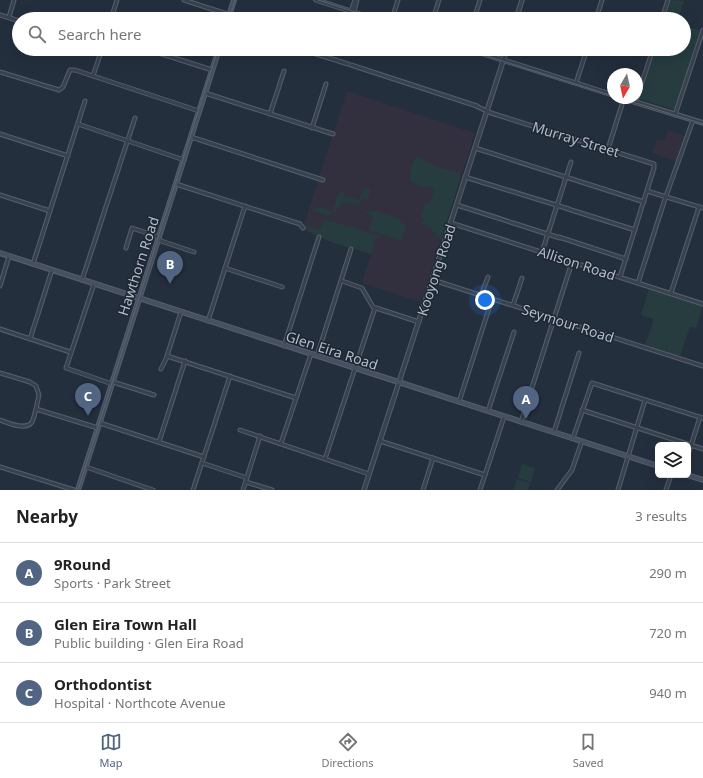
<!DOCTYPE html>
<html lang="en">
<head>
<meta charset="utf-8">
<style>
	:root { --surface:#fff; --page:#f2f2f2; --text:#222; --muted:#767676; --line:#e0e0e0; --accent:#516482 }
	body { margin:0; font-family:"Noto Sans",sans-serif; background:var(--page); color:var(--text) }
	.controls { position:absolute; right:12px; bottom:12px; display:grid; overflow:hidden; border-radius:6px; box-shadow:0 4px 16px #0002 }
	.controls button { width:36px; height:36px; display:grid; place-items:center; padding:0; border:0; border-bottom:1px solid var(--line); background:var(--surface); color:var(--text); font:20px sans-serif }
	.compass { position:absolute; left:607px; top:68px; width:36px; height:36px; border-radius:50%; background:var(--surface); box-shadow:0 4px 16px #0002; rotate:189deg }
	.you { position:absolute; left:485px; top:300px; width:14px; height:14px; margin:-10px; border:3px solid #fff; border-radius:50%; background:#1a73e8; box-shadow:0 0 0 6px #1a73e833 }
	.badge { display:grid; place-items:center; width:26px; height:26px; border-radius:50%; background:var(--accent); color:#fff; font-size:13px; font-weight:700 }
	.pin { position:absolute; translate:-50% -33px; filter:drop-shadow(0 1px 2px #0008) }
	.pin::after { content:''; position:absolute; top:21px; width:14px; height:12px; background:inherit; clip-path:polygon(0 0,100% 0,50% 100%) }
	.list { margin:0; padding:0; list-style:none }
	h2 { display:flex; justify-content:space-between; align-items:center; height:52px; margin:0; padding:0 16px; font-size:17px }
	h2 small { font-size:13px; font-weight:400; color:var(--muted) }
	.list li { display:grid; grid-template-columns:26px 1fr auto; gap:12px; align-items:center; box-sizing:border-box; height:60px; padding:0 16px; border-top:1px solid var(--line) }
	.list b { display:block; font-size:15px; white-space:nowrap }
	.list p { margin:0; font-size:13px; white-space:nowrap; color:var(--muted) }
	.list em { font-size:13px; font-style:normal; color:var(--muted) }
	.icon { flex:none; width:22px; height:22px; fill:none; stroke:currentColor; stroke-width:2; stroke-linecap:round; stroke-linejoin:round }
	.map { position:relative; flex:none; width:703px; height:490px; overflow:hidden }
	.search { position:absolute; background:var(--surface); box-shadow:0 4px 16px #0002; left:12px; right:12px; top:12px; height:44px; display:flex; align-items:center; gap:10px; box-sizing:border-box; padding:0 14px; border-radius:22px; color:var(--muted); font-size:15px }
	.sheet { height:232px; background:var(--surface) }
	nav { display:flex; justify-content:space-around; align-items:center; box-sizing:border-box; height:56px; border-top:1px solid var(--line); background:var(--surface); font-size:11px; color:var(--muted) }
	nav a { display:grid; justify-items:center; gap:2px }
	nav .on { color:var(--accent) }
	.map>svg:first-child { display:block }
	.medical { fill:#32303f }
	.green { fill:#263c3f }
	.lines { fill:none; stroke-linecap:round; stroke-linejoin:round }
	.minor-casing { stroke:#565f6c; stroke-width:5 }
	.tertiary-casing { stroke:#565f6c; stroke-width:5.5 }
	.secondary-casing { stroke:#565f6c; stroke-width:6 }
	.minor { stroke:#38414e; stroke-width:3 }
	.tertiary { stroke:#38414e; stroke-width:3.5 }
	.secondary { stroke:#465061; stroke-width:4 }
	.tram { stroke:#5a6575; stroke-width:1 }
	.labels { text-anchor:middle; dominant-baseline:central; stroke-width:3; stroke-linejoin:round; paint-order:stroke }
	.street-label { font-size:14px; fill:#b4bcc9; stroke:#1d2633 }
</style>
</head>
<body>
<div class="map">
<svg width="703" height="490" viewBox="0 0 703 490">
	<rect width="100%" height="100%" fill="#242f3e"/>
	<g class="medical">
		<path d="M347,91l128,42 -54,169 -59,-19 9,-29 -48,-16 -15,-6 -5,-5z"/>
		<path d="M668,130l17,6 -8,25 -25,-8 5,-14 8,2z"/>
	</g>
	<g class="green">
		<path d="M671,0l13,1 -6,18h-13z"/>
		<path d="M684,26l16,4 -25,80 -35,-11 15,-50h29z"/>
		<path d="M416,156l22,11 22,6 1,3 -20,64 -14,-15 -5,-1 2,-5 -3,-1 4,-15 4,1 6,-15 -11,-3 -2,1 -12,-6 1,-13z"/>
		<path d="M365,187l6,3 -4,11 -4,-3 -5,6 7,6 7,2 1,-2 26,9 7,8 -5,14 -32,-11 4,-13 -16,-12 -14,-3 -7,9 -8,5 -14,-5 1,-4 2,1 1,-2 14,6 8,-21 5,1 -2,5 4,1 1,-2 11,4z"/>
		<path d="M324,220l25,6 33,11h-6l-5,17c-19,-6 -53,-14 -67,-27v-2l16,5z"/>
		<path d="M649,288l54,17 -7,23 -6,-1 -10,29 -35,-11 9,-26 -13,-4z"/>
		<path d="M522,464l13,4 -4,14 -13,-4z"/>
		<path d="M517,479l13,4 -2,7h-15z"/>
	</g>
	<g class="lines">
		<g class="minor-casing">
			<g id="minor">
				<path d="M184,0l46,15"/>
				<path d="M351,11l4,-11"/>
				<path d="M354,12l3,-12"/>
				<path d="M0,15l19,6"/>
				<path d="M9,17l5,-17"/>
				<path d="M111,19l6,-19"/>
				<path d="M392,19l6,-19"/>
				<path d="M433,19l6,-19"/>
				<path d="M474,19l6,-19"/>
				<path d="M596,19l6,-19"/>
				<path d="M662,19l6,-19"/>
				<path d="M146,49l66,21"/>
				<path d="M300,49l48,15"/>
				<path d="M351,65l126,41"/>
				<path d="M0,72l59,18 4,-3 7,-17h5l124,41"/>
				<path d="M93,76l9,-27"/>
				<path d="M576,83l11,-34"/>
				<path d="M205,93l128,41"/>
				<path d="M637,98l16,-49"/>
				<path d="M476,106l15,7 163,51v4l-34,109"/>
				<path d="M270,114l14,-43"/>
				<path d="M675,115l28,-85"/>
				<path d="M78,124l106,36"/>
				<path d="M312,128l14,-44"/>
				<path d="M0,134l68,22"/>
				<path d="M191,137l132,43"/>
				<path d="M475,148l169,54"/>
				<path d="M608,149l16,-51"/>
				<path d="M465,177l104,32"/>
				<path d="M176,184l124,40 3,4"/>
				<path d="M647,191l56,17"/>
				<path d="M0,195l50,16"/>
				<path d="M457,205l103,33"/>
				<path d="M568,209l67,21"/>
				<path d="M451,223l252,81"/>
				<path d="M559,237l67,22"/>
				<path d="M158,240l36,12"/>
				<path d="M126,248l6,-20 27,9"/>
				<path d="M542,252l29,-90"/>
				<path d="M33,264l52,-163"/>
				<path d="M225,268l57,19"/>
				<path d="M82,280l53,-162"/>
				<path d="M433,280l270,86"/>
				<path d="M342,281l20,7 11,19 46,15"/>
				<path d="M638,283l27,-84 28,-79"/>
				<path d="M94,284l-28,84 46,16"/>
				<path d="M0,286l9,-30"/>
				<path d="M671,293l28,-86"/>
				<path d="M481,295l7,-18"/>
				<path d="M513,305l9,-27"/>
				<path d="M208,321l37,-115"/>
				<path d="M0,329l70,23"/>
				<path d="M30,339l22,-69"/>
				<path d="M284,346l35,-109"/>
				<path d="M167,356l129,42"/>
				<path d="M317,356l34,-107"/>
				<path d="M161,369l5,-10 15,-47"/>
				<path d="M0,373l30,9 6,4 3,9 -3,14 62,19"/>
				<path d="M113,382l41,13"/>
				<path d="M459,402l33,-103"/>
				<path d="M582,410l121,39"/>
				<path d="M488,411l26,-79"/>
				<path d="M0,420c8,3 26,11 32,2 2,-4 3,-10 4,-13"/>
				<path d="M521,422l51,-160"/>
				<path d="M100,423l104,34"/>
				<path d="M240,430l129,44"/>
				<path d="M554,432l25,-79"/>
				<path d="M573,438l19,-55 111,35"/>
				<path d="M380,441l105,34"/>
				<path d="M159,442l26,-81"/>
				<path d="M281,443l30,-89"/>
				<path d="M688,455l12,-38"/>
				<path d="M325,459l50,-151"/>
				<path d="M202,463l45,15"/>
				<path d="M0,467l74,23"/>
				<path d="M86,467l67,23"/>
				<path d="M246,482l26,8"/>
				<path d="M193,490l37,-114"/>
				<path d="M243,490l17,-54"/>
				<path d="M423,490l10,-32"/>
				<path d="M480,490l24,-73"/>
				<path d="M557,490l15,-20 10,-29"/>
				<path d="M618,490l27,-90"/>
				<path d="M666,490l5,-15"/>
			</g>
		</g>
		<g class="tertiary-casing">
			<g id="tertiary">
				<path d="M316,0l59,19"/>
				<path d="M516,19l6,-19"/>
				<path d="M468,49l145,46"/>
				<path d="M622,98l81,25"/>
				<path d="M364,490l143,-441"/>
			</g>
		</g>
		<g class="secondary-casing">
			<g id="secondary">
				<path d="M228,19l6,-19"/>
				<path d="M0,253l658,213"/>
				<path d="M687,475l16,5"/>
				<path d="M78,490l141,-441"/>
			</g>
		</g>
		<use href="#minor" class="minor"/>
		<use href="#tertiary" class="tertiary"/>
		<use href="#secondary" class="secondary"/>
		<g class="tram">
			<path d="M318,0l59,19"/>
			<path d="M229,19l6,-19"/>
			<path d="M465,49l148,47"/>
			<path d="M620,98l83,26"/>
			<path d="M78,490l140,-441"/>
		</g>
	</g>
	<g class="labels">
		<g class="street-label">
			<text transform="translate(576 139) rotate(17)">Murray Street</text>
			<text transform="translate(577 263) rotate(18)">Allison Road</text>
			<text transform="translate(138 266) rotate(-72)">Hawthorn Road</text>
			<text transform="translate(436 270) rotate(-72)">Kooyong Road</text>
			<text transform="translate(568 323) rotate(18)">Seymour Road</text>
			<text transform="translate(332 350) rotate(18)">Glen Eira Road</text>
		</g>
	</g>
</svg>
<div class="controls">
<button><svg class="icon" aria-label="layers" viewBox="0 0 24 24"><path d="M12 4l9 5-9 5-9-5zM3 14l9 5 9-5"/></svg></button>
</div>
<svg class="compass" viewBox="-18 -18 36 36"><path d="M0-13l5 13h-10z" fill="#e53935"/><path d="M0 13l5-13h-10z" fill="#767676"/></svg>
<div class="you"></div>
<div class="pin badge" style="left:526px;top:419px">A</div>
<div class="pin badge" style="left:170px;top:284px">B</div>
<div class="pin badge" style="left:88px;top:416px">C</div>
<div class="search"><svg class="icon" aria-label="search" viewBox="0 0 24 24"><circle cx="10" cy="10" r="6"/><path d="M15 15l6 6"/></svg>Search here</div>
</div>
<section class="sheet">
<h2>Nearby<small>3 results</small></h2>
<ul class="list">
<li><span class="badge">A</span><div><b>9Round</b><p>Sports · Park Street</p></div><em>290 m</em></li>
<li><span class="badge">B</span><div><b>Glen Eira Town Hall</b><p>Public building · Glen Eira Road</p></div><em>720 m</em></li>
<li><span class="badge">C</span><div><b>Orthodontist</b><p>Hospital · Northcote Avenue</p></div><em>940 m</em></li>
</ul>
</section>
<nav>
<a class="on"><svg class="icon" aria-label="map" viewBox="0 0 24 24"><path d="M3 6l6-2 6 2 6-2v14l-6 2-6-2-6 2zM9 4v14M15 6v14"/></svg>Map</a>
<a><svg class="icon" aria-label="directions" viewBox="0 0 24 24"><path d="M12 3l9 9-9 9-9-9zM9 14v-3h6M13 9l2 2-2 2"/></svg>Directions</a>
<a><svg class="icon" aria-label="saved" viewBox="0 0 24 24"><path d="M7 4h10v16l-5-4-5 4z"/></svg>Saved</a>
</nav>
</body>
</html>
